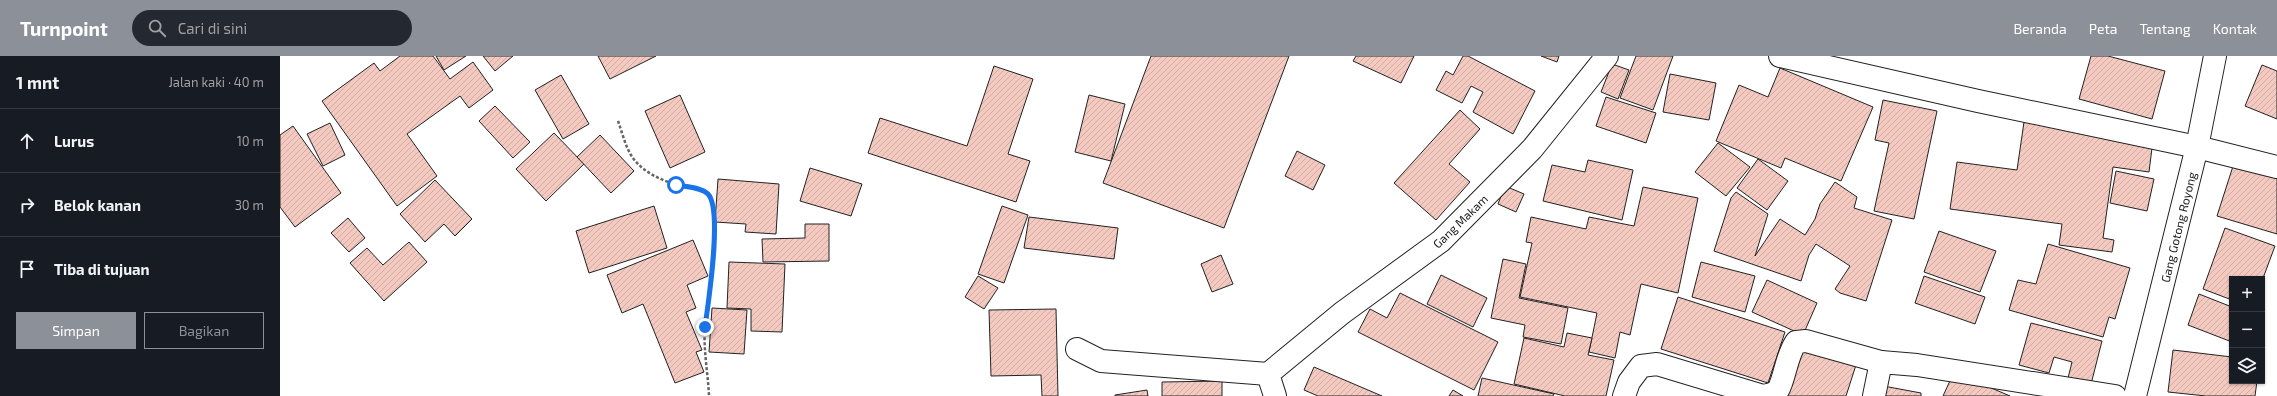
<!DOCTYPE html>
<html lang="id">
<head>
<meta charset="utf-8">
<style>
	:root { --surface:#171b24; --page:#242831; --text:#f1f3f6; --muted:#9ea1a6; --line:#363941; --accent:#8c9099 }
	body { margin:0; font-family:"Exo 2",sans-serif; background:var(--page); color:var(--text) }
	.controls { position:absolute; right:12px; bottom:12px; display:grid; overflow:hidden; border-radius:0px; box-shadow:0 1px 3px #0004 }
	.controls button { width:36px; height:36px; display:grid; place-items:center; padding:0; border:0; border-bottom:1px solid var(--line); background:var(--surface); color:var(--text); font:20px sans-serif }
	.stop { position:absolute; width:12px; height:12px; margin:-9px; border:3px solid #1a73e8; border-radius:50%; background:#fff }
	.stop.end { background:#1a73e8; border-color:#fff; box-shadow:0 1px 4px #0008 }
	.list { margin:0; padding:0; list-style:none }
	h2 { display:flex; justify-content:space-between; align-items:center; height:52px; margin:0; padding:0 16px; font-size:17px }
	h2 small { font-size:13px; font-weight:400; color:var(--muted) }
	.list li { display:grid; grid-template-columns:26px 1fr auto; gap:12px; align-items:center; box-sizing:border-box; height:64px; padding:0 16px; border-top:1px solid var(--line) }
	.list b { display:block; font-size:15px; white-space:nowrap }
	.list em { font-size:13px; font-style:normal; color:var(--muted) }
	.actions { display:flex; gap:8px; padding:12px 16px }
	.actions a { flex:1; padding:9px 0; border:1px solid var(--accent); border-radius:0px; text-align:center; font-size:14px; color:var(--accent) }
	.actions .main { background:var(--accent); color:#fff }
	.icon { flex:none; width:22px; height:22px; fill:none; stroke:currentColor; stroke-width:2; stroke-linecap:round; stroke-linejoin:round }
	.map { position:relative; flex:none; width:1997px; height:340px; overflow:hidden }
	header { display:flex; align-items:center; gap:24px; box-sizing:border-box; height:56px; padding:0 20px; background:var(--accent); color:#fff }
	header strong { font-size:19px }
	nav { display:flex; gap:22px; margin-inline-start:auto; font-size:14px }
	.search { width:280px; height:36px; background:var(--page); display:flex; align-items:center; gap:10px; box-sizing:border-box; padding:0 14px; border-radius:22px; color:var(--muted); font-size:15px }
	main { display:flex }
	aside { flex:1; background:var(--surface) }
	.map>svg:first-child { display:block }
	.building { fill:url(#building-hatch); stroke:#222 }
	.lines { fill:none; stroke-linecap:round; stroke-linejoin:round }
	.minor-casing { stroke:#222; stroke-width:24 }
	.path { stroke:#646464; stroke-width:2.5; stroke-dasharray:3 2; stroke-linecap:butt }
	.minor { stroke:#fff; stroke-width:22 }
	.route { stroke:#1a73e8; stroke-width:5 }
	.labels { text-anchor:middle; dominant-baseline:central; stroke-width:3; stroke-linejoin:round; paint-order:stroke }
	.street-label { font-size:12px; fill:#222; stroke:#fff }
</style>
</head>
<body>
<header>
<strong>Turnpoint</strong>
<div class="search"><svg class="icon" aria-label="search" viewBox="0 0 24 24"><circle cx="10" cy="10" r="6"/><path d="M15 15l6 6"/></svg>Cari di sini</div>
<nav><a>Beranda</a><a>Peta</a><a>Tentang</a><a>Kontak</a></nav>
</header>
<main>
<aside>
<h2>1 mnt<small>Jalan kaki · 40 m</small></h2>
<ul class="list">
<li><svg class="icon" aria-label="ahead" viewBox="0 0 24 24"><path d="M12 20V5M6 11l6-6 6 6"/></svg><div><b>Lurus</b></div><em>10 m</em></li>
<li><svg class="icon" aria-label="right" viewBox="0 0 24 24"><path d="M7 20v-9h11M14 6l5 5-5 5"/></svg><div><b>Belok kanan</b></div><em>30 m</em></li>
<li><svg class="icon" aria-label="arrive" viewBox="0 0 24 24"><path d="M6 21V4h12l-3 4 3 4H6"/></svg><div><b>Tiba di tujuan</b></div></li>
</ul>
<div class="actions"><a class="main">Simpan</a><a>Bagikan</a></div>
</aside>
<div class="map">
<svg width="1997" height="340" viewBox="0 0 1997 340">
	<defs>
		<pattern id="building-hatch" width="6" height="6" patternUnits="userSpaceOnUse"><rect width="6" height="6" fill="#f3c9c0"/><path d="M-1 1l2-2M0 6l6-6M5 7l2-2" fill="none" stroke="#d0aca5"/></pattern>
	</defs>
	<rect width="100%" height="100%" fill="#fff"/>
	<g class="building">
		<path d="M120,0h33l17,23 23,-17 20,28 -24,18 -9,-12 -53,38 30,42 -40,30 -75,-105 52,-38 6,8z"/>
		<path d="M156,0h30l-22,14z"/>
		<path d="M203,0h30l-18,15z"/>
		<path d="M318,0h58l-46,23z"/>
		<path d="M871,0h138l-65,172 -121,-45z"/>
		<path d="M1076,0h58l-13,27 -48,-22z"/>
		<path d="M1183,0h5l67,35 -22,43 -40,-22 10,-20 -12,-6 -9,17 -26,-13 10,-19 7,4z"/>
		<path d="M1261,0h18l-2,6z"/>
		<path d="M1356,0h37l-20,54 -33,-12z"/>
		<path d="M1811,0h17l57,15 -13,48 -73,-20z"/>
		<path d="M1332,8l17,6 -11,29 -17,-7z"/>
		<path d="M1982,9l15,6v48l-32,-13z"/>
		<path d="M714,10l39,13 -25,75 22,7 -14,41 -148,-49 12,-35 87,28z"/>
		<path d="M1500,12l93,39 -32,74 -56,-23 -4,10 -65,-27 23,-56 29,12z"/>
		<path d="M1390,18l46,9 -7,37 -46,-8z"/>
		<path d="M281,19l28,49 -26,15 -28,-49z"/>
		<path d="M400,39l25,57 -35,16 -25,-57z"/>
		<path d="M809,39l36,9 -14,57 -36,-9z"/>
		<path d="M1326,41l50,16 -10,30 -50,-17z"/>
		<path d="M1603,44l54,11 -23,108 -40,-8 15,-68 -14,-3z"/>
		<path d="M215,50l35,36 -17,16 -34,-37z"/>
		<path d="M1180,54l20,19 -31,35 21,18 -34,38 -42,-37z"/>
		<path d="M1744,66l129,18 -4,32 -36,-5 -10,71 11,2 -2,12 -53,-7 3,-21 -112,-15 7,-47 60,8z"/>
		<path d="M50,67l15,32 -22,11 -16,-32z"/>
		<path d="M13,70l48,67 -46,34 -15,-20v-72z"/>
		<path d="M274,77l30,31 -38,37 -30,-32z"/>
		<path d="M320,79l34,36 -23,22 -34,-36z"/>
		<path d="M1438,87l32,24 -24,29 -31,-24z"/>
		<path d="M1017,95l28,14 -12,25 -28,-14z"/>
		<path d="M1478,103l30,22 -21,29 -30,-22z"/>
		<path d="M1308,104l45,10 -11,50 -79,-19 9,-36 33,7z"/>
		<path d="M1954,107l43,13v58l-60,-18z"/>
		<path d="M530,112l52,16 -11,32 -51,-15z"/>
		<path d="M1836,115l38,8 -7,32 -37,-8z"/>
		<path d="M438,123l61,5 -3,50 -31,-2 1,-8 -31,-2z"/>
		<path d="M155,124l37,39 -17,17 -11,-12 -19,18 -25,-28z"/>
		<path d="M1555,126l22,15 -3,11 38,12 -26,81 -26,-8 -5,-4 15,-23 -34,-22 -7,11 -8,26 -87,-30 17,-53 5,-6 32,22 -13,42 25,-37 25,16 10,-16 5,-15z"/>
		<path d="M1225,130l19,8 -8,18 -18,-8z"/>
		<path d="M1363,131l55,11 -20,95 -37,-9 -11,51 -10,-3 -5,26 -26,-6 8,-39 -77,-16 12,-54 -6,-1 5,-25 55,12 3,-12 45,9z"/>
		<path d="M374,150l13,42 -78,25 -13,-42z"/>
		<path d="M722,150l26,9 -24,68 -26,-9z"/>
		<path d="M749,161l89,11 -4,31 -90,-11z"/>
		<path d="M68,162l17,20 -16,14 -18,-19z"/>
		<path d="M525,168h24v37l-66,1 -1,-23 43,-1z"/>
		<path d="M1945,172l50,18 -13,35v-2h-30v21l-29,-11z"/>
		<path d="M1659,175l57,20 -16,41 -56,-20z"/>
		<path d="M413,184l15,36 -21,9 9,23 -10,4 16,38 -6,2 8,20 -29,11 -32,-79 -21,9 -15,-38z"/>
		<path d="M129,186l18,20 -43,39 -34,-38 17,-15 16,17z"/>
		<path d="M1768,188l82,24 -15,51 -6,-2 -6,20 -94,-27 9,-30 18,4z"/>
		<path d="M941,199l12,29 -21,8 -11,-28z"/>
		<path d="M1223,203l23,5 -7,34 49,10 -7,36 -38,-7 2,-12 -34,-7z"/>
		<path d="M449,206l56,2 -3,68 -31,-1v-22l-24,-1z"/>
		<path d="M1421,206l54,14 -10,36 -53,-15z"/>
		<path d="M1161,219l46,23 -14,29 -46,-23z"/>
		<path d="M698,220l20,12 -14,21 -19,-12z"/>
		<path d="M1644,220l61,21 -10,27 -60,-21z"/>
		<path d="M1487,224l50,23 -14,32 -51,-23z"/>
		<path d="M1120,237l98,49 -24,48 -116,-58 12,-23 17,9z"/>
		<path d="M1919,238l33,13v35l-44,-17z"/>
		<path d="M1398,241l107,35 -17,51 -107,-34z"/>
		<path d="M432,252l35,2 -3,44 -35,-2z"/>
		<path d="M776,253l2,87h-16l-1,-21 -50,1 -2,-66z"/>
		<path d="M1751,267l71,18 -13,51 -23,-6 6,-24 -18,-5 -5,16 -30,-8z"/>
		<path d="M1287,277l25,5 -4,17 26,5 -8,36h-41l-51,-12 10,-46 40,9z"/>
		<path d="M1516,290l60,19 -10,31h-66z"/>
		<path d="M1893,294l59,7v24h25l-2,15h-49l-38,-4z"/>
		<path d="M1034,311l68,29h-64l-14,-6z"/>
		<path d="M1674,316l56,24h-67z"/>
		<path d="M1202,322l72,16 -1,2h-75z"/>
		<path d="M942,325v15h-60v-14z"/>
		<path d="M1598,329l43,8v3h-45z"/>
		<path d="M867,334l1,6h-33v-1z"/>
		<path d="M1173,334l10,6h-14z"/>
	</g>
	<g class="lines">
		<g class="minor-casing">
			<g id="minor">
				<path d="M1500,0l198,45 219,46 80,20"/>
				<path d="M797,293l24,12 167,13"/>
				<path d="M995,340l-7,-22 74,-61 99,-72 91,-92 75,-93"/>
				<path d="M1344,340l5,-14 12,-16 16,-2 106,32c5,-1 11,-2 15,-6 7,-12 8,-33 18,-48l10,-1 75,21"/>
				<path d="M1594,340l7,-34 36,3 198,31"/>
				<path d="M1855,340l62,-249 18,-91"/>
			</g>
		</g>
		<path class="path" d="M338,65c4,11 7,24 13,34 10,17 33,27 51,31 7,2 20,2 26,8 15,17 -1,108 -3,132 -2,23 3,47 4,70"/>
		<use href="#minor" class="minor"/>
	</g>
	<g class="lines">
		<path class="route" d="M396,129c9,2 25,2 32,9 15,16 0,110 -3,133"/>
	</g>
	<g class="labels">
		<g class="street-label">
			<text transform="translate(1180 165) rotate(-44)">Gang Makam</text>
			<text transform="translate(1898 171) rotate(-76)">Gang Gotong Royong</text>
		</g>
	</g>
</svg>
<div class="controls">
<button>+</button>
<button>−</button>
<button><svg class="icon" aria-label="layers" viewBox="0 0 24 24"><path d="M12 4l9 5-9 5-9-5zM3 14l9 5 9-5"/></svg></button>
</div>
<div class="stop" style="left:396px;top:129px"></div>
<div class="stop end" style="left:425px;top:271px"></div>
</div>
</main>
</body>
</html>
